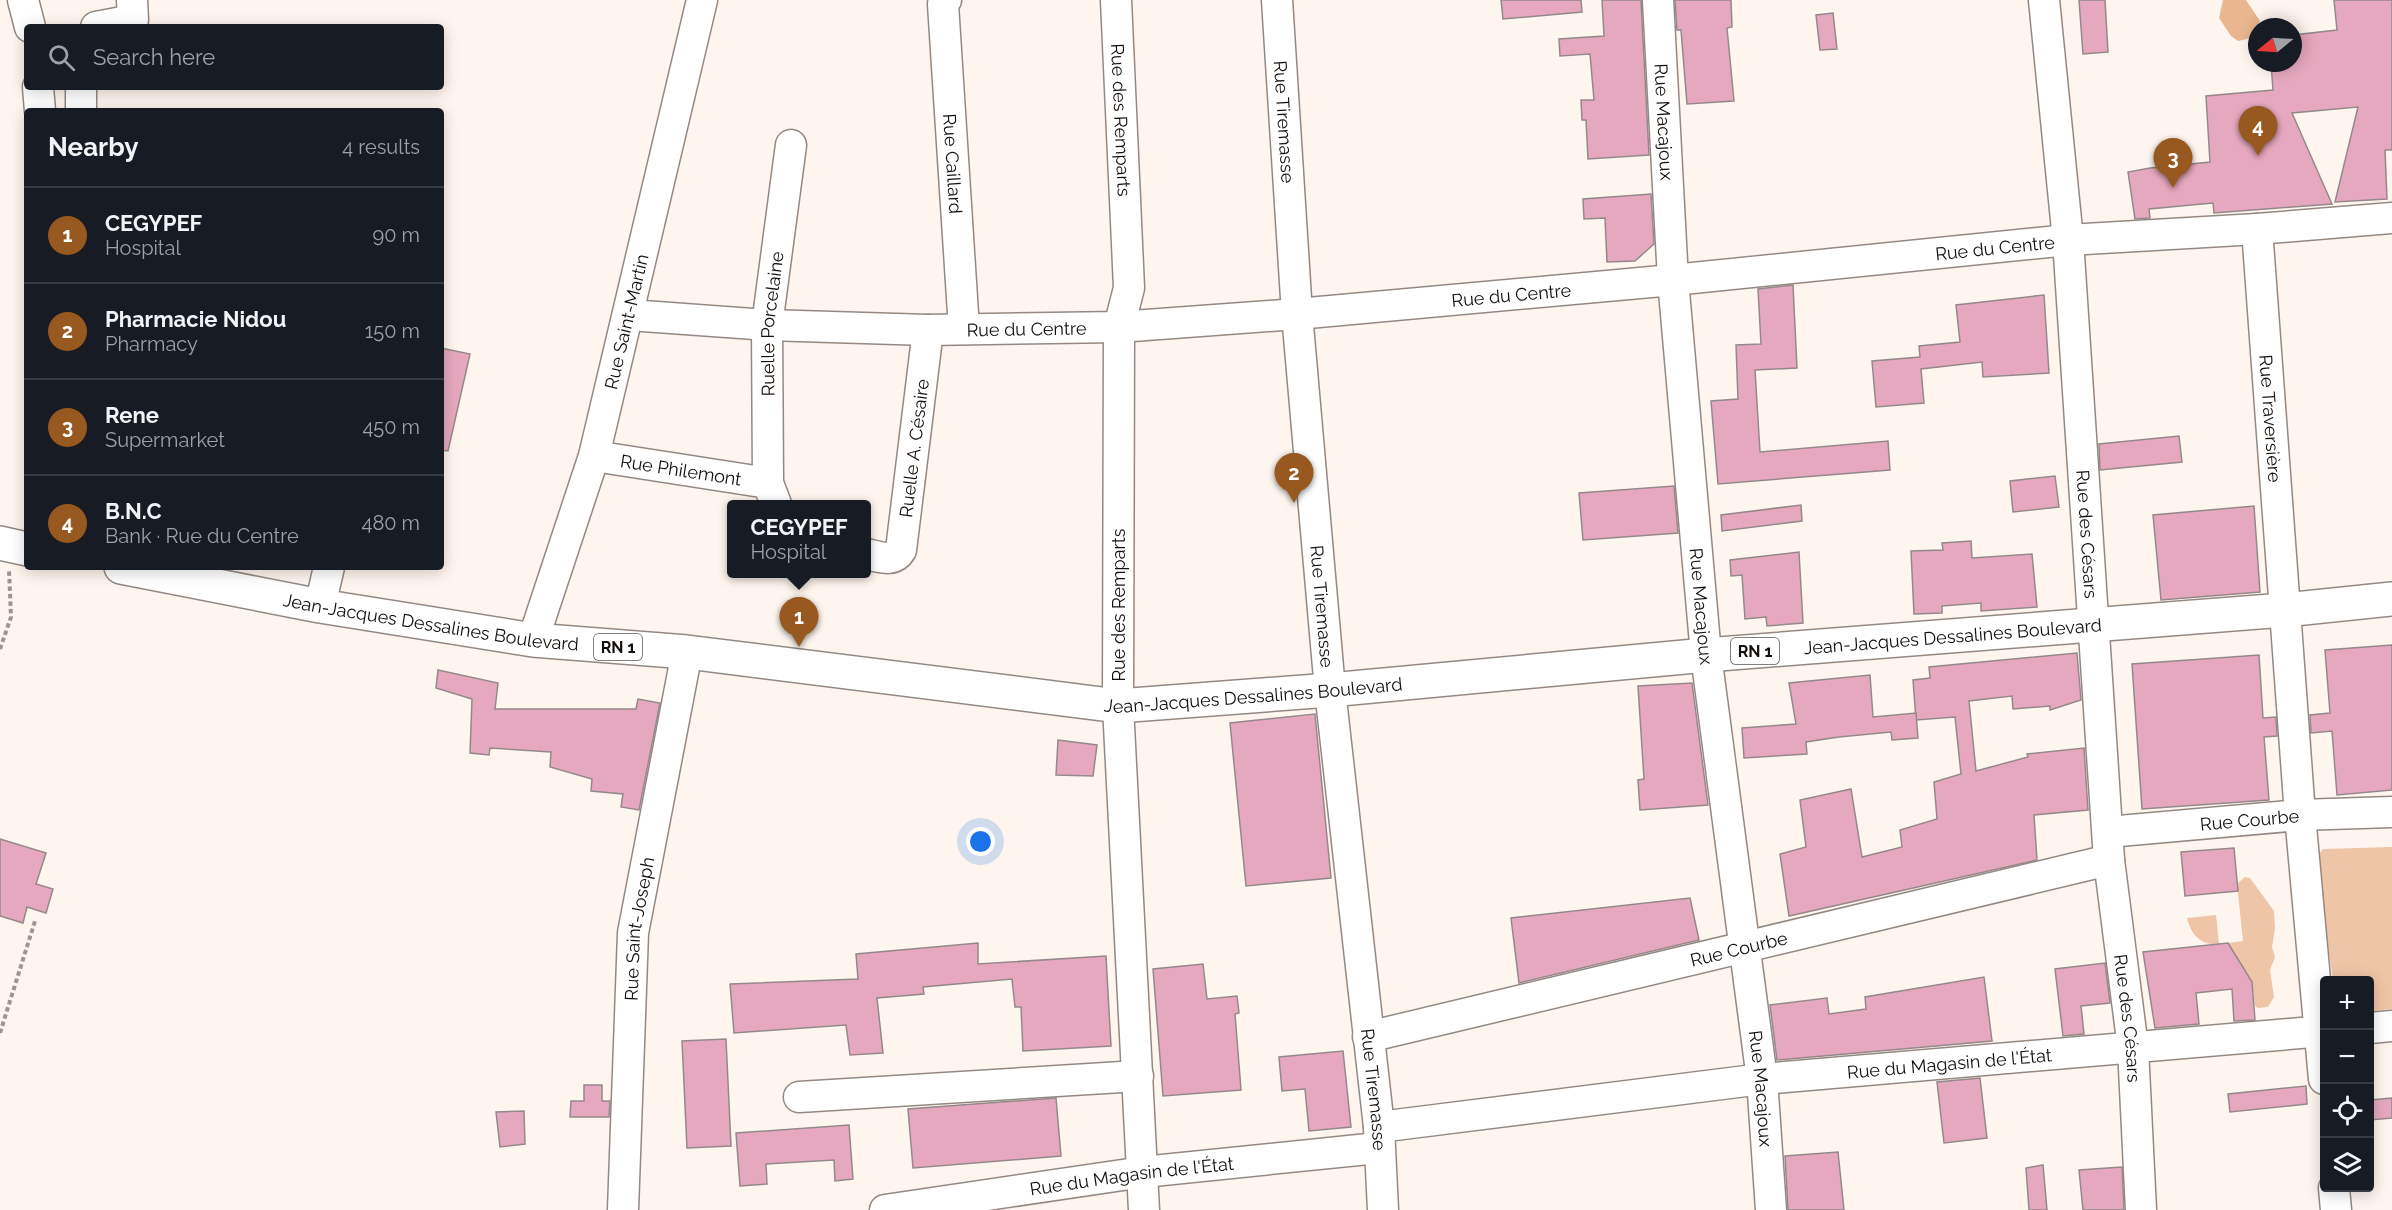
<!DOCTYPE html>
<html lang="en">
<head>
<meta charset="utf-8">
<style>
	:root { --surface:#171b24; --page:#242831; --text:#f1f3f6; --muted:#9ea1a6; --line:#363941; --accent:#97591f }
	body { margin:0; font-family:Raleway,sans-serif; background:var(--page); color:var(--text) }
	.controls { position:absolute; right:18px; bottom:18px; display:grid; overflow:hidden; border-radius:6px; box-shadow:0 3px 15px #0003 }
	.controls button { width:54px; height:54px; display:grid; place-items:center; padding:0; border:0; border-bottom:2px solid var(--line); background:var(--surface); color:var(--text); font:30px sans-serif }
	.compass { position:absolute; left:2248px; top:18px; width:54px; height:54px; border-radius:50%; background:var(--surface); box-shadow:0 3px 15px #0003; rotate:252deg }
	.you { position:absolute; left:981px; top:842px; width:21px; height:21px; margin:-15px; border:4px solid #fff; border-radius:50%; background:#1a73e8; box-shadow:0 0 0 9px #1a73e833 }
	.badge { display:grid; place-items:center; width:39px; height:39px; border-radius:50%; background:var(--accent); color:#fff; font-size:20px; font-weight:700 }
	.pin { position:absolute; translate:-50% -50px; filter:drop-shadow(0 2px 3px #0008) }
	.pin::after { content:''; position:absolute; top:32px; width:21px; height:18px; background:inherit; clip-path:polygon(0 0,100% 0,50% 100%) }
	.popup { position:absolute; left:727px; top:500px; width:144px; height:78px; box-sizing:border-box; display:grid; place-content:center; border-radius:6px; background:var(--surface); filter:drop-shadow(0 2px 4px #0005); font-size:20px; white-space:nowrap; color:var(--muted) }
	.popup b { font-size:22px; color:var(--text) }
	.popup::after { content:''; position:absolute; left:50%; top:100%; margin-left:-12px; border:12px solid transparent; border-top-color:var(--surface) }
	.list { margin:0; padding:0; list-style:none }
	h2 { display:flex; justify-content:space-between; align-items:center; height:78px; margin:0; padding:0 24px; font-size:26px }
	h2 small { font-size:20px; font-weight:400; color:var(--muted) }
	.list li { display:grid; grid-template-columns:39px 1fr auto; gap:18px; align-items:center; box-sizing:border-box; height:96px; padding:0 24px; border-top:2px solid var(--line) }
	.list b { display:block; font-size:22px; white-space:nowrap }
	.list p { margin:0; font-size:20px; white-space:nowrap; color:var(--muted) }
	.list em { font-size:20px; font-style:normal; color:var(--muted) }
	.icon { flex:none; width:33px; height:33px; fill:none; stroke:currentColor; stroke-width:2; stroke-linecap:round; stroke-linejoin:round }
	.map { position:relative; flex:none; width:2392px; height:1210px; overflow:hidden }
	.search { position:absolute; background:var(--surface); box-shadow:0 3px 15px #0003; left:24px; top:24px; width:420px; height:66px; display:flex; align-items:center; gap:15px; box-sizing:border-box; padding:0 21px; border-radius:6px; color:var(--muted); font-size:22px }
	.panel { position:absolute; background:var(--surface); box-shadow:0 3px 15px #0003; left:24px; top:108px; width:420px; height:462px; border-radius:6px }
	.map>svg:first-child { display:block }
	.green { fill:#efc5a7 }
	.forest { fill:#e9b690 }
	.building { fill:#e6a8be; stroke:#95888c; stroke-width:1.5 }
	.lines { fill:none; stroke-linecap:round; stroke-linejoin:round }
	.minor-casing { stroke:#948982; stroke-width:33 }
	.major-casing { stroke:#948982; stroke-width:36 }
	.path { stroke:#9c9690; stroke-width:4; stroke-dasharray:4.5 3; stroke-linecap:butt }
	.minor { stroke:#fff; stroke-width:30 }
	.major { stroke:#fff; stroke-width:33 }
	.labels { text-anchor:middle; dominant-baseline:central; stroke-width:4.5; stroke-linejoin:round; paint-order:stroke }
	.shield { fill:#fff; stroke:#595755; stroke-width:1.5 }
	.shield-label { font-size:16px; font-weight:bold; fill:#120f0c }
	.street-label { font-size:18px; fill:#120f0c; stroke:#fff }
</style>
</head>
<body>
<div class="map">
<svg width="2392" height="1210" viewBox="0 0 2392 1210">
	<rect width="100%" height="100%" fill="#fef5ee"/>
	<g class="green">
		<path d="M2392,847v162l-22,2v-31h-37l-8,-53 -6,-73 4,-5z"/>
		<path d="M2245,877l5,1 24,33 1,17 -3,19 3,10 -5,13 4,27 -6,10 -10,1 -3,-2 -3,-24 -24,-39 15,-2 -6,-57z"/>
		<path d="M2216,915l3,29c-18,2 -28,-9 -32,-26z"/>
	</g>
	<path class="forest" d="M2223,0h23l14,21 -3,11 -10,7 -9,2 -7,-5 -12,-18z"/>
	<g class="building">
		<path d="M1501,0h80l1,12 -79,7z"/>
		<path d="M1602,0h39l8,155 -61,4 -2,-39h-4l-1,-20h13l-4,-46 -30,2 -1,-17 45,-3z"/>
		<path d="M1675,0h56l1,27 -5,1 7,73 -47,3 -6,-74h-4z"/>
		<path d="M2079,0h26l3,52 -25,2z"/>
		<path d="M2334,0h58v150h-7l2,49 -52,3 23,-95 -66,6 40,91 -118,9 -1,-10 -64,6 1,9 -15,1 -7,-47 22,-4 60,-6 -4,-66 67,-6 -2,-27h22v-28l44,-5z"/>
		<path d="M1833,13l4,36 -17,1 -4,-35z"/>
		<path d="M1651,194l3,50 -19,17 -28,1 -2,-44 -21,1 -1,-20z"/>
		<path d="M1793,285l4,83 -42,2 5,82 128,-11 2,29 -172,14 -7,-83 27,-2 -2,-54 25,-1 -3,-55z"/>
		<path d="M2044,295l5,78 -66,4 -1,-15 -61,7 3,34 -48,4 -4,-46 48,-4 -1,-11 41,-4 -4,-37z"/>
		<path d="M441,348l29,6 -22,97 -7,-1z"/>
		<path d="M2179,436l3,26 -82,8 -1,-26z"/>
		<path d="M2055,476l4,31 -46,5 -3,-31z"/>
		<path d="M1674,486l4,47 -95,7 -4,-47z"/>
		<path d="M1801,505l1,16 -80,10 -1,-16z"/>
		<path d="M2254,506l6,86 -99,8 -8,-85z"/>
		<path d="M1971,541l1,17 60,-4 5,53 -56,4v-8l-39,3v7l-28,1 -3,-63 32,-1 -1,-7z"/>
		<path d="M1799,552l4,71 -36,3 -1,-9 -21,2 -3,-44 -11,1 -1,-16z"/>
		<path d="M2392,645v145l-55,5 -5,-64 -21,2 -1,-18 20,-2 -5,-63z"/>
		<path d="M2077,653l4,47 -31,10v-4l-37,3 -1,-13 -43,5 7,70 52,-14 -1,-3 57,-6 4,62 -54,5 3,45 -248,56 -9,-62 26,-7 -6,-47 51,-11 11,68 40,-10 -2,-17 37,-11 -3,-37 27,-8 -6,-57 -39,3 -3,-40 17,-2 -1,-11z"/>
		<path d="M2259,655l4,63 13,-1 1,19 -13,1 5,63 -127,9 -10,-145z"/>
		<path d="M438,670l60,13 -3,26h141l2,-10 22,4 -21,107 -18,-3 2,-13 -32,-3 1,-12 -42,-12 1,-15 -61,-4 -1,7 -19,-2 2,-54 -36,-11z"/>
		<path d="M1870,675l3,42 43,-4 2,25 -26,2 -1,-8 -52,5 -33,5 1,12 -63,4 -2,-30 54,-4 -7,-41z"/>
		<path d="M1692,683l16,122 -68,5 -2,-30 6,-1 -6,-93z"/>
		<path d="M1315,714l16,164 -85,8 -16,-163z"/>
		<path d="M1058,740l39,5 -4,31 -37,-1z"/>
		<path d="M0,839l46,14 -10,31 17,5 -7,24 -19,-6 -4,16 -23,-7z"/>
		<path d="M2234,848l4,43 -53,5 -4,-44z"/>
		<path d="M1690,898l9,42 -180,43 -8,-65z"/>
		<path d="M978,943v21l128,-8 5,90 -88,5 -2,-44h-6l-3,-28 -89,8 1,7 -47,4 6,55 -33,2 -4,-30 -112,8 -4,-49 128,-5 -2,-25z"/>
		<path d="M2228,943l24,39 3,38 -21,1 -2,-32 -36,4 3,31 -44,4 -12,-76z"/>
		<path d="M2105,963l5,40 -29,3 3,28 -21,2 -8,-67z"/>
		<path d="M1203,964l4,35 30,-3 2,17 -4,1 6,76 -78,6 -10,-127z"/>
		<path d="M1984,977l8,64 -215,19 -7,-55 57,-7 2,16 37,-5 -1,-12z"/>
		<path d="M726,1039l5,107 -44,2 -5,-107z"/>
		<path d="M1343,1051l8,76 -42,4 -4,-42 -23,2 -3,-34z"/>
		<path d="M1980,1078l7,60 -43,5 -7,-61z"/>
		<path d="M584,1085h18v16h8l-1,16h-39l1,-16h13z"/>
		<path d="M2306,1086l1,18 -77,8 -2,-18z"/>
		<path d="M1056,1098l5,58 -148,12 -5,-59z"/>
		<path d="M2392,1098v20l-22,2v-20z"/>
		<path d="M524,1111l1,33 -25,3 -4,-35z"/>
		<path d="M849,1125l4,54 -18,2 -1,-21 -68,4 1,20 -27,2 -4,-53z"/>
		<path d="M1838,1152l6,58h-56l-3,-54z"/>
		<path d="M2043,1165l4,45h-18l-3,-42z"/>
		<path d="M2122,1167l2,43h-41l-4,-40z"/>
	</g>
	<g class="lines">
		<g class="minor-casing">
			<g id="minor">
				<path d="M23,0l7,27"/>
				<path id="s1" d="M946,0l-3,4 21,325"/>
				<path id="s2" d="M1116,0l13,288 -10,39 -1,379 26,504"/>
				<path id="s3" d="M1277,0l20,314 33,376 49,437 4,83"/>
				<path id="s4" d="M1658,0l15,280 33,375 56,424 9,131"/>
				<path id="s5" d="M2044,0l24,240 41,620 24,188 8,162"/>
				<path d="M96,27l37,-7 -1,-20"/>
				<path d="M38,87l2,24"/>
				<path d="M81,111v-24"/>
				<path id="s6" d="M2257,229l43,586 24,264"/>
				<path id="s7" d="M629,315l138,10 161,5 191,-3 178,-13 376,-34 395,-40 189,-11 135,-11"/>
				<path id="s8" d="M594,456l174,27"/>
				<path id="s9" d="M776,504l-8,-21 -1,-158 24,-180"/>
				<path id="s10" d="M866,554c15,3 27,9 35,-4l27,-220"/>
				<path d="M320,606l9,-39"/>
				<path id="s11" d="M533,640l61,-184 108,-456"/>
				<path id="s12" d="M2108,832l192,-17 92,-3"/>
				<path d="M2370,1028l22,-2"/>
				<path id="s13" d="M1368,1037l741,-177"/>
				<path d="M799,1097l339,-21"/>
				<path id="s14" d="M1379,1127l383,-48 562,-48"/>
				<path d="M2334,1188l2,22"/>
				<path id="s15" d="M623,1210l10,-277 54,-281"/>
				<path id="s16" d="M885,1210l258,-38 235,-24"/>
			</g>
		</g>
		<g class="major-casing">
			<g id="major">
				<path d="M0,543l27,6"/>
				<path id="s17" d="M121,567l199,39 213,34 154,12 431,54 212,-16 376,-35 578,-45 108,-11"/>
			</g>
		</g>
		<g class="path">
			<path d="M0,649l11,-32 -2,-48"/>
			<path d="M0,1033l35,-112"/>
		</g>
		<use href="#minor" class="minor"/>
		<use href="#major" class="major"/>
	</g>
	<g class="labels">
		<g class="shield">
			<rect x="594" y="634" width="48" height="26" rx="4.5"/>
			<rect x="1731" y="638" width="48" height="26" rx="4.5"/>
		</g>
		<g class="shield-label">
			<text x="618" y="647">RN 1</text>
			<text x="1755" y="651">RN 1</text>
		</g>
		<g class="street-label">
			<text stroke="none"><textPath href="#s2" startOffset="120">Rue des Remparts</textPath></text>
			<text stroke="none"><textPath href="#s3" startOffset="122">Rue Tiremasse</textPath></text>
			<text stroke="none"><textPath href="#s4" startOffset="122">Rue Macajoux</textPath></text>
			<text stroke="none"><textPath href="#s1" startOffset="165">Rue Caillard</textPath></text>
			<text stroke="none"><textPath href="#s7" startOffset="1370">Rue du Centre</textPath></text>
			<text stroke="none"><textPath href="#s7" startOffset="884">Rue du Centre</textPath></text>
			<text stroke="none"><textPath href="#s11" startOffset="332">Rue Saint-Martin</textPath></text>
			<text stroke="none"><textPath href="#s9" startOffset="182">Ruelle Porcelaine</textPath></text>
			<text stroke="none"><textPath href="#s7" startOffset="398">Rue du Centre</textPath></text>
			<text stroke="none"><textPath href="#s6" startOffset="190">Rue Traversière</textPath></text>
			<text stroke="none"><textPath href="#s10" startOffset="141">Ruelle A. Césaire</textPath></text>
			<text stroke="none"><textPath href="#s8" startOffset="88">Rue Philemont</textPath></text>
			<text stroke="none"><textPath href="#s5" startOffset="536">Rue des Césars</textPath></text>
			<text transform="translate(1118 605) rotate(-90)">Rue des Remparts</text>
			<text stroke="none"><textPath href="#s3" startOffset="608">Rue Tiremasse</textPath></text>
			<text stroke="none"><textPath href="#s4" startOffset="608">Rue Macajoux</textPath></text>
			<text stroke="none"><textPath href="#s17" startOffset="315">Jean-Jacques Dessalines Boulevard</textPath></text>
			<text stroke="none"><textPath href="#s17" startOffset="1845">Jean-Jacques Dessalines Boulevard</textPath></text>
			<text stroke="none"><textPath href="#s17" startOffset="1143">Jean-Jacques Dessalines Boulevard</textPath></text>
			<text stroke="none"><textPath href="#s12" startOffset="142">Rue Courbe</textPath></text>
			<text stroke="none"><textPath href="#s15" startOffset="282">Rue Saint-Joseph</textPath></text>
			<text stroke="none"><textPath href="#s13" startOffset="381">Rue Courbe</textPath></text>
			<text stroke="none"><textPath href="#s5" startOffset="1022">Rue des Césars</textPath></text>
			<text stroke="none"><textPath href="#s14" startOffset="574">Rue du Magasin de l'État</textPath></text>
			<text stroke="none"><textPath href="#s3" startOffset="1094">Rue Tiremasse</textPath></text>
			<text stroke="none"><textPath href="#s4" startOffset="1094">Rue Macajoux</textPath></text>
			<text stroke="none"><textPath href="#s16" startOffset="249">Rue du Magasin de l'État</textPath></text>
		</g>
	</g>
</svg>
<div class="controls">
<button>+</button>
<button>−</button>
<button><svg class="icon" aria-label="locate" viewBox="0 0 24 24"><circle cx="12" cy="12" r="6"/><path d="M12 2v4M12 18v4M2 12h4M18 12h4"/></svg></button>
<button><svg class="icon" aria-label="layers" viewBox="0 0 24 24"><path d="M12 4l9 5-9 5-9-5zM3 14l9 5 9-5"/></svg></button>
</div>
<svg class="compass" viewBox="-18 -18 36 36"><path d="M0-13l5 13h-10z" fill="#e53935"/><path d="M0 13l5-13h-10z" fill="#9ea1a6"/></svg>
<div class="you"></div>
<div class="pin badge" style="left:799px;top:647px">1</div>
<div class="popup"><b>CEGYPEF</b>Hospital</div>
<div class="pin badge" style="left:1294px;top:503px">2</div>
<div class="pin badge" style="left:2173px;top:188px">3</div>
<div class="pin badge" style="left:2258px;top:156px">4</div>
<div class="search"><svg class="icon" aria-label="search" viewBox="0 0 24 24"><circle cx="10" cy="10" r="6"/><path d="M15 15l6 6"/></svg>Search here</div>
<section class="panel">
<h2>Nearby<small>4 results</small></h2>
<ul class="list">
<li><span class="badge">1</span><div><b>CEGYPEF</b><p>Hospital</p></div><em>90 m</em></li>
<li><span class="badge">2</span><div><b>Pharmacie Nidou</b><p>Pharmacy</p></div><em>150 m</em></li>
<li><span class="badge">3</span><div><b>Rene</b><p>Supermarket</p></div><em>450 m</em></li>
<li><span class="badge">4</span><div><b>B.N.C</b><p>Bank · Rue du Centre</p></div><em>480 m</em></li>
</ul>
</section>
</div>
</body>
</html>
